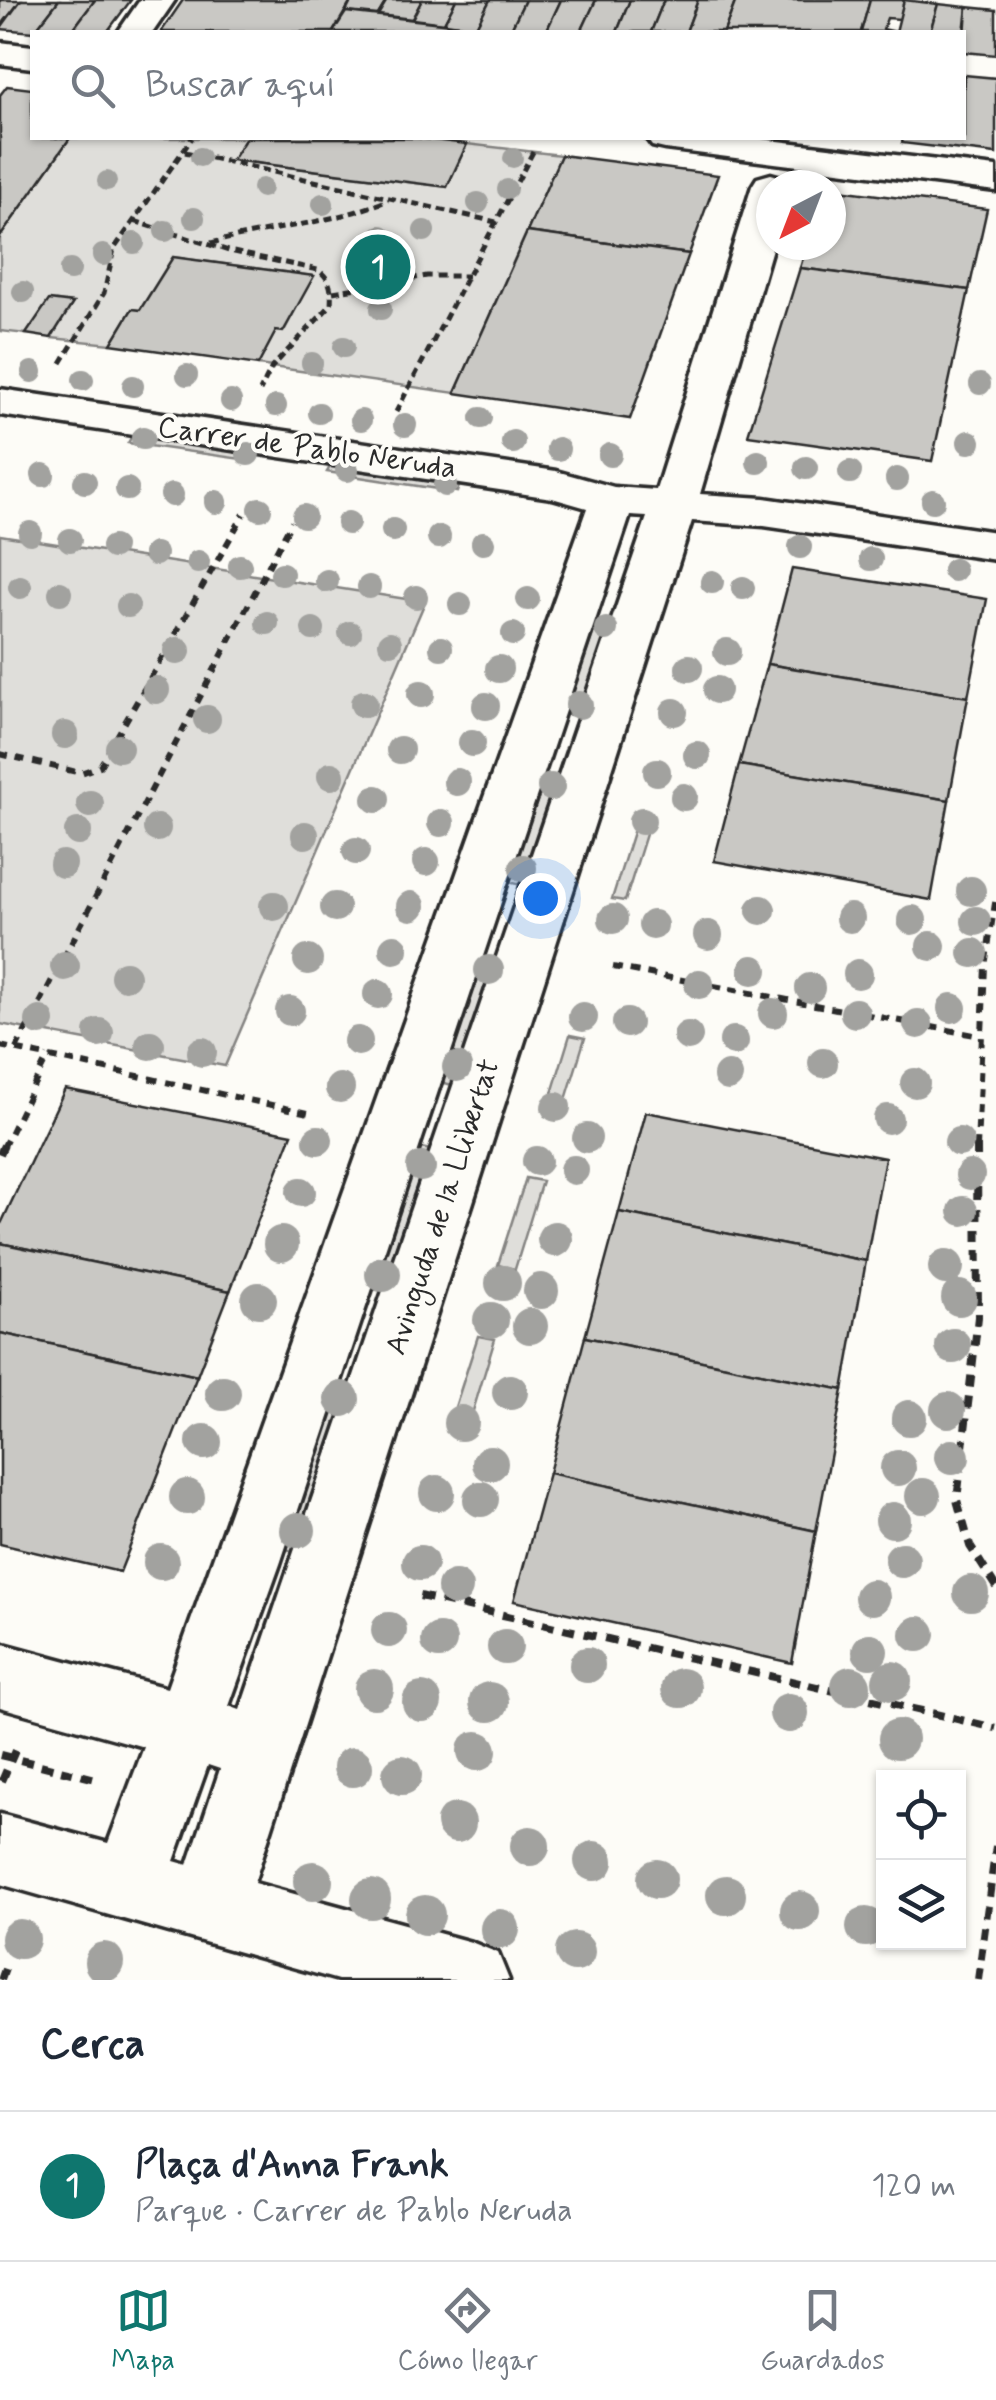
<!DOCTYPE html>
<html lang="es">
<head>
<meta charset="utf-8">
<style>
	:root { --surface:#fff; --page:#f2f2f3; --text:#1f2937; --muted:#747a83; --line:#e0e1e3; --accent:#0f766e }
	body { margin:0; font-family:Mynerve,sans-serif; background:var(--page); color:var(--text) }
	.controls { position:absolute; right:30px; bottom:30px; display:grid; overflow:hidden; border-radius:0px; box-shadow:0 2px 8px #0004 }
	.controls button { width:90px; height:90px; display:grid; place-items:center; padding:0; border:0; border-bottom:2px solid var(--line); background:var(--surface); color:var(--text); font:50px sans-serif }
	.compass { position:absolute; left:756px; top:170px; width:90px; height:90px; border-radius:50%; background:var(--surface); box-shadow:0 2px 8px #0004; rotate:222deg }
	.you { position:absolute; left:540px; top:898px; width:35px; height:35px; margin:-25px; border:8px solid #fff; border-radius:50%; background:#1a73e8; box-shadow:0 0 0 15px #1a73e833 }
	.badge { display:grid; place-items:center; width:65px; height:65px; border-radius:50%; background:var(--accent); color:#fff; font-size:32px; font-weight:700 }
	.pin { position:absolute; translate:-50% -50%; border:5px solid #fff; box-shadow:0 2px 10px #0006 }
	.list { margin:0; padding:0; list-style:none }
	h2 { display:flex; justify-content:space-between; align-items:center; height:130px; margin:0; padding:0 40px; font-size:42px }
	h2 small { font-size:32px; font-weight:400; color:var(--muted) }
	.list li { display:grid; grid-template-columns:65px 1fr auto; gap:30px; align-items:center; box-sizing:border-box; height:150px; padding:0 40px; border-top:2px solid var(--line) }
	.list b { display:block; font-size:38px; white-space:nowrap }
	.list p { margin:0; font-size:32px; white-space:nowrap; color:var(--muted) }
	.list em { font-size:32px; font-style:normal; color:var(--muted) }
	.icon { flex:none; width:55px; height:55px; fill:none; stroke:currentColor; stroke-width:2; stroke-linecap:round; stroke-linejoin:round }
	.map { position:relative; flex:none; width:996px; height:1980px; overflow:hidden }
	.search { position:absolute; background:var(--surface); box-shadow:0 2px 8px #0004; left:30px; right:30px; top:30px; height:110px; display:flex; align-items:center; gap:25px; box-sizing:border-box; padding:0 35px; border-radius:0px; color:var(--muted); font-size:38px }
	.sheet { height:280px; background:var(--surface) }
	nav { display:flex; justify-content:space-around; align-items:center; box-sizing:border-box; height:140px; border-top:2px solid var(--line); background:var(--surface); font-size:28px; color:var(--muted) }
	nav a { display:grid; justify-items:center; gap:5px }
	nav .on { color:var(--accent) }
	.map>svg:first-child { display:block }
	.green { fill:#dfdeda; stroke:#858482; stroke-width:2.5 }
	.building { fill:#c9c8c4; stroke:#2b2b2b; stroke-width:2.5 }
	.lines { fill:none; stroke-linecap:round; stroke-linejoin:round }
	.minor-casing { stroke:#2b2b2b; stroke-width:7 }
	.path-far2 { stroke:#2b2b2b; stroke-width:5; stroke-dasharray:8 5; stroke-linecap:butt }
	.path-far1 { stroke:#2b2b2b; stroke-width:6; stroke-dasharray:9 8; stroke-linecap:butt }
	.path { stroke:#2b2b2b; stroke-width:8; stroke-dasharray:12 9; stroke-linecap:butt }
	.minor { fill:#fdfcf7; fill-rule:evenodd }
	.tree { fill:#a2a29f }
	.labels { text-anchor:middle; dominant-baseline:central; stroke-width:8; stroke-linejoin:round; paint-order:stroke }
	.street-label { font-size:30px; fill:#2b2b2b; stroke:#fdfcf7 }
</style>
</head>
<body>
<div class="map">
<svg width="996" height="1980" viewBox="0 0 996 1980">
	<rect width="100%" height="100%" fill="#fdfcf7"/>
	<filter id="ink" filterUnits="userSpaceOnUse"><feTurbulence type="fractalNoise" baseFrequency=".01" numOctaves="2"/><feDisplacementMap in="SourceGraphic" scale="20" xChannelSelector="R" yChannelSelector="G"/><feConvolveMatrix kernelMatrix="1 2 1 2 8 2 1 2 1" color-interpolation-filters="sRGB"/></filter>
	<g filter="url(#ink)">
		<g class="green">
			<path d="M70,138h176l-13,22 214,27 20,-43 94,11 -106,238 -197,-28 18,-34h8l29,-55 -140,-19 -33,53 -8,-1 -21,35 -60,-6 22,-35 -23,-3 -24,34 -26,-3v-94z"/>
			<path d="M133,434l126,18 -4,9 -127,-18z"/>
			<path d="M332,463l128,20 -3,9 -130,-20z"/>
			<path d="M0,535l425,67 -200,464 -225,-42z"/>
			<path d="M597,622l19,3 -34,92 -17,-3z"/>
			<path d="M546,776l18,3 -37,107 -19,-4z"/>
			<path d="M634,829l13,2 -22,70 -13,-2z"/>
			<path d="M481,960l19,4 -41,122 -21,-4z"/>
			<path d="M570,1035l15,3 -25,81 -15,-3z"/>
			<path d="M416,1147l20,4 -48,141 -21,-4z"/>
			<path d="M526,1178l16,3 -27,88 -17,-4z"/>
			<path d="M478,1336l17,3 -30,98 -18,-5z"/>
			<path d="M333,1383l25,5 -56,165 -26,-6z"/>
		</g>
		<g class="building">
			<path d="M0,0h21l-21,27z"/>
			<path d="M21,0h38l-25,32 -34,-3z"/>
			<path d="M59,0h36l-24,32h-37z"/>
			<path d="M95,0h36l-24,32h-36z"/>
			<path d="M183,0h169l-19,32h-172z"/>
			<path d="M352,0h35l-9,15 -32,-3z"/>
			<path d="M387,0h35l-10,19 -34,-4z"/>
			<path d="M422,0h34l-12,23 -32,-4z"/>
			<path d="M456,0h34l-14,27 -32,-4z"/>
			<path d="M490,0h35l-15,31 -34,-4z"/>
			<path d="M525,0h36l-15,32 -36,-1z"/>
			<path d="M561,0h35l-15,32h-35z"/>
			<path d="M596,0h34l-13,32h-36z"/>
			<path d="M630,0h34l-13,32h-34z"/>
			<path d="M664,0h34l-12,32h-35z"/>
			<path d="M698,0h38l-12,32h-38z"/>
			<path d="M736,0h134l-9,32h-137z"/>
			<path d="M870,0h34l-4,19 -13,-1 -4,11 13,3h-35z"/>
			<path d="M904,0l34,4 -8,28h-34z"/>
			<path d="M938,4l29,3 -3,26 -34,-1z"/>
			<path d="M967,7l29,3v45l-32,-3z"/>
			<path d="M346,12l130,15 44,5h-187z"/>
			<path d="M964,75l32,3v76l-94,-11 1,-5h61z"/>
			<path d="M7,86l25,3v49h38l-70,99v-142z"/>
			<path d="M246,138h171l50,6 -20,43 -215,-27z"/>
			<path d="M561,155l157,20 -29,79 -162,-22z"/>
			<path d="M831,189l156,20 -18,81 -169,-22 7,-23h24z"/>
			<path d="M527,232l162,22 -59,165 -175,-26z"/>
			<path d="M173,257l141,19 -31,56 -7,-1 -18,34 -147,-21 21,-35 8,1z"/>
			<path d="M800,268l169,22 -37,171 -184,-26z"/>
			<path d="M49,300l24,3 -22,35 -25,-4z"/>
			<path d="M792,569l195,30 -19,98 -201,-33z"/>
			<path d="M767,664l201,33 -19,103 -210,-35z"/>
			<path d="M739,765l210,35 -18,100 -217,-39z"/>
			<path d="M65,1089l227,45 -62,157 -230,-48v-17z"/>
			<path d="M646,1112l239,46 -19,103 -247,-49z"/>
			<path d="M619,1212l247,49 -23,129 -258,-53z"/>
			<path d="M0,1243l230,48 -33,85 -197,-43z"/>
			<path d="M0,1333l197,43 -77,196 -120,-28z"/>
			<path d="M585,1337l258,53 -27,141 -267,-58z"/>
			<path d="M549,1473l267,58 -24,132 -278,-62z"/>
		</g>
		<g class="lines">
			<g class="minor-casing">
				<g id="minor">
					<path d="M140,0h35l-22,32h-35z"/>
					<path d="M0,42l32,4v22l-32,-4z"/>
					<path d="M646,138h107l243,29v24l-331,-42 -13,-3z"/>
					<path d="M771,174l14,4 5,7h-19l2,60 -73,249 64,4 232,34v28l-232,-34 -72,-5 -438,1362 217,59 27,11 11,27h-171l-338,-96v-70l108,29 36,-96 -144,-40v-64l167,45 420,-1180 -35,-10 -552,-83v-26l556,82 58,16 42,3 96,-304 5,-8zM630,516l17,1 -407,1193 -11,-4 51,-142zM208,1765l12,4 -32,96 -14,-4z"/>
				</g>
			</g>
			<g class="path-far2">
				<path d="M185,152l311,70"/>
				<path d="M134,221l95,30 89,19c13,9 14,20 13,35l-59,62 -12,24"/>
				<path d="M211,243c58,-15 123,-20 177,-43"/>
				<path d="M333,292l94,-16h41"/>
				<path d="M61,363l43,-70 10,-44 78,-111"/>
				<path d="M396,412l139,-264"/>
			</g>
			<g class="path-far1">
				<path d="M0,754l81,19 19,-7 144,-252"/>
				<path d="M613,967l367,69"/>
				<path d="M0,1046l313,68"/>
				<path d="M16,1049l276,-528"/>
				<path d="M3,1148l45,-92"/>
				<path d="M977,1148l8,-182 11,-69"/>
			</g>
			<g class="path">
				<path d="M977,1145l1,172 -21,183 13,46 26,41"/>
				<path d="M0,1154l4,-9"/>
				<path d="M420,1596l576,132"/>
				<path d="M0,1755l96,24"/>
				<path d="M2,1781l15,-35"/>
				<path d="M1,1980l4,-11"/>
				<path d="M978,1980l18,-134"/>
			</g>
			<use href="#minor" class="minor"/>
		</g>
		<g class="tree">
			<circle cx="200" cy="157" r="10"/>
			<circle cx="513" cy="158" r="10"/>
			<circle cx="107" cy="181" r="10"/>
			<circle cx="262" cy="188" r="10"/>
			<circle cx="507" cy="189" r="10"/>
			<circle cx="478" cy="203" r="11"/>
			<circle cx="323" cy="204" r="11"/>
			<circle cx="194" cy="218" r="11"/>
			<circle cx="165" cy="231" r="11"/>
			<circle cx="424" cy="231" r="11"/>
			<circle cx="381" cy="236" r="11"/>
			<circle cx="134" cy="243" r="11"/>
			<circle cx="103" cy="255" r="11"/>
			<circle cx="70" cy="270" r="11"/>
			<circle cx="382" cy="270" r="11"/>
			<circle cx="23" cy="292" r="11"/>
			<circle cx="381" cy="309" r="11"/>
			<circle cx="344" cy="347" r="11"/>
			<circle cx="312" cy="363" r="11"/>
			<circle cx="32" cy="372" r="11"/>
			<circle cx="187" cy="375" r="11"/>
			<circle cx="83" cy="380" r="11"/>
			<circle cx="980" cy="384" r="11"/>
			<circle cx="133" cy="386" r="11"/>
			<circle cx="231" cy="401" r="11"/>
			<circle cx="276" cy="406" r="11"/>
			<circle cx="319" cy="413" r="11"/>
			<circle cx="481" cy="418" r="11"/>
			<circle cx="361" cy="420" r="11"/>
			<circle cx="405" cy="425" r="12"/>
			<circle cx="143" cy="438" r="12"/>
			<circle cx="513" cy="442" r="12"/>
			<circle cx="969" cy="442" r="12"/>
			<circle cx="558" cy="449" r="12"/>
			<circle cx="248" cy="454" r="12"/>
			<circle cx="610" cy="455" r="12"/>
			<circle cx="758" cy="462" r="12"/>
			<circle cx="806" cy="468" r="12"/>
			<circle cx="347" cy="470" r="12"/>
			<circle cx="850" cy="472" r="12"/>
			<circle cx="43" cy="475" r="12"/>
			<circle cx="897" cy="479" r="12"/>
			<circle cx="85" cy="482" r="12"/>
			<circle cx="445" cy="485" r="12"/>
			<circle cx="127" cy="489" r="12"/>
			<circle cx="172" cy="495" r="12"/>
			<circle cx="933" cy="501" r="12"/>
			<circle cx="216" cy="502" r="12"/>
			<circle cx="260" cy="509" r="12"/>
			<circle cx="304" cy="516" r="12"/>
			<circle cx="348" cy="523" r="12"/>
			<circle cx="393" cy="530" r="12"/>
			<circle cx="30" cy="533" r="12"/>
			<circle cx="439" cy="537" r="12"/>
			<circle cx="70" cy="540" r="12"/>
			<circle cx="483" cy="543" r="12"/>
			<circle cx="113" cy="547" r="12"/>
			<circle cx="800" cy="547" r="12"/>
			<circle cx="155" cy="554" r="12"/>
			<circle cx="871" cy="559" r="12"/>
			<circle cx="198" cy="562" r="12"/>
			<circle cx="240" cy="566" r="12"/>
			<circle cx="954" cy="570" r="12"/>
			<circle cx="282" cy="574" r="12"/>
			<circle cx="327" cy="581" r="12"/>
			<circle cx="712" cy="582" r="12"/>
			<circle cx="20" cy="587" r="12"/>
			<circle cx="369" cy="587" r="12"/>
			<circle cx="743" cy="588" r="12"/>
			<circle cx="60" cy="593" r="12"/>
			<circle cx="416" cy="597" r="12"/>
			<circle cx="528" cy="599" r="12"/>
			<circle cx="460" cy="604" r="12"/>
			<circle cx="128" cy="606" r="12"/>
			<circle cx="267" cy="623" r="12"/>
			<circle cx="313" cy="629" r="12"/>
			<circle cx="606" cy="629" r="12"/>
			<circle cx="350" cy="633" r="12"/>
			<circle cx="513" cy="634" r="12"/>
			<circle cx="390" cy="643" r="12"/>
			<circle cx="441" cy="648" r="12"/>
			<circle cx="177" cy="651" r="14"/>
			<circle cx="727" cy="652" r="14"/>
			<circle cx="689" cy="668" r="14"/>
			<circle cx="499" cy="669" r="14"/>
			<circle cx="156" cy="690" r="14"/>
			<circle cx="717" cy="690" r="14"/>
			<circle cx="421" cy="694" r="14"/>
			<circle cx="364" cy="704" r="14"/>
			<circle cx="579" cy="705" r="14"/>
			<circle cx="486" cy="706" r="14"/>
			<circle cx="674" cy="712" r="14"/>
			<circle cx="207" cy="719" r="14"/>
			<circle cx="65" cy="735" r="14"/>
			<circle cx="472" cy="743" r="14"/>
			<circle cx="119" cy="748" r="14"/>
			<circle cx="400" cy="750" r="14"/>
			<circle cx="697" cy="755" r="14"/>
			<circle cx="657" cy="772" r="14"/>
			<circle cx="331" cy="776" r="14"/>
			<circle cx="457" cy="782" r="14"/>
			<circle cx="551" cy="787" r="14"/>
			<circle cx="684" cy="797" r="14"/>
			<circle cx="376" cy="799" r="14"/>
			<circle cx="90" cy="804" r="14"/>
			<circle cx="642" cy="821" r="14"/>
			<circle cx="441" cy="823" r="14"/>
			<circle cx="157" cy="828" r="14"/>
			<circle cx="78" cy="832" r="14"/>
			<circle cx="305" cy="835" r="14"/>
			<circle cx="356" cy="851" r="14"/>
			<circle cx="426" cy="862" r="14"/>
			<circle cx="63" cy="864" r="14"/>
			<circle cx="523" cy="868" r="14"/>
			<circle cx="971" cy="891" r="15"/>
			<circle cx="274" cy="906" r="15"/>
			<circle cx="411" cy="906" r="15"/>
			<circle cx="335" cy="907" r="15"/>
			<circle cx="761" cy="910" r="15"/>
			<circle cx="850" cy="918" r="15"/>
			<circle cx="613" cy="919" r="15"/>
			<circle cx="912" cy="920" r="15"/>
			<circle cx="976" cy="921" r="15"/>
			<circle cx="653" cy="925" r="15"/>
			<circle cx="708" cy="935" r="15"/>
			<circle cx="931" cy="946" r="15"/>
			<circle cx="394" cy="949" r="15"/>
			<circle cx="973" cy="953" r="15"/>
			<circle cx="308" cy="960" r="15"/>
			<circle cx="65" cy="966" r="15"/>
			<circle cx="489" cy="970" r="15"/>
			<circle cx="753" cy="970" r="15"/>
			<circle cx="858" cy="974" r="15"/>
			<circle cx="125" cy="976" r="15"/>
			<circle cx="699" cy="984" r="15"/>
			<circle cx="810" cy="988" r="15"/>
			<circle cx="378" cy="994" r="15"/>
			<circle cx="952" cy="1008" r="15"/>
			<circle cx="290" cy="1011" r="15"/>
			<circle cx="773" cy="1013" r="15"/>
			<circle cx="855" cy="1013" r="15"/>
			<circle cx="583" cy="1017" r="15"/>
			<circle cx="40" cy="1021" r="15"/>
			<circle cx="627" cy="1023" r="15"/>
			<circle cx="918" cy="1024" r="15"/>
			<circle cx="99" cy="1033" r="15"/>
			<circle cx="688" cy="1036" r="15"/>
			<circle cx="358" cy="1041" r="15"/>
			<circle cx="734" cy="1041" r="15"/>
			<circle cx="150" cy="1045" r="15"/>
			<circle cx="202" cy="1052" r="15"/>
			<circle cx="823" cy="1063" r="15"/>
			<circle cx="457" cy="1067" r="15"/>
			<circle cx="728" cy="1076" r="15"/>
			<circle cx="915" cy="1083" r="15"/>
			<circle cx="340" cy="1088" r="15"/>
			<circle cx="556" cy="1107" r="15"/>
			<circle cx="888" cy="1119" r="15"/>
			<circle cx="587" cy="1138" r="15"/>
			<circle cx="318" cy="1140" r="15"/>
			<circle cx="959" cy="1142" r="15"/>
			<circle cx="537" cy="1161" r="15"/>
			<circle cx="421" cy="1167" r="15"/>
			<circle cx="574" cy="1170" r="15"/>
			<circle cx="970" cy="1175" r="15"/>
			<circle cx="301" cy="1192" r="15"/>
			<circle cx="963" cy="1211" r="15"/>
			<circle cx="555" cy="1239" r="18"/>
			<circle cx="281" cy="1244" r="18"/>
			<circle cx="946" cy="1267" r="18"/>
			<circle cx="383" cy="1274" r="18"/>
			<circle cx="503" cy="1283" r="18"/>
			<circle cx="541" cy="1291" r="18"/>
			<circle cx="959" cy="1298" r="18"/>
			<circle cx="259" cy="1300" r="18"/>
			<circle cx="491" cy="1320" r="18"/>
			<circle cx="530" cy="1326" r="18"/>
			<circle cx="953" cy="1346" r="18"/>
			<circle cx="510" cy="1392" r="18"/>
			<circle cx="223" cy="1393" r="18"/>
			<circle cx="342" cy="1399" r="18"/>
			<circle cx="948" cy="1410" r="18"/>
			<circle cx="909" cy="1418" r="18"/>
			<circle cx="461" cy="1423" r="18"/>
			<circle cx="204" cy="1442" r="18"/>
			<circle cx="952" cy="1457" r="18"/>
			<circle cx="490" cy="1463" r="18"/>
			<circle cx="898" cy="1468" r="18"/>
			<circle cx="437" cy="1493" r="18"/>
			<circle cx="923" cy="1496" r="18"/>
			<circle cx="187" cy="1497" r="18"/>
			<circle cx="481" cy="1499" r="18"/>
			<circle cx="893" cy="1520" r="18"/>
			<circle cx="298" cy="1530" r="18"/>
			<circle cx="902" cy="1560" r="18"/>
			<circle cx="161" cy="1562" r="18"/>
			<circle cx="420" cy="1563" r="18"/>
			<circle cx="455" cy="1588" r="18"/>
			<circle cx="971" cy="1593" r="18"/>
			<circle cx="872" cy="1597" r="18"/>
			<circle cx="389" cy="1630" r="18"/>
			<circle cx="918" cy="1634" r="18"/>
			<circle cx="439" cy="1641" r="18"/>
			<circle cx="505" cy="1647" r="18"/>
			<circle cx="870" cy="1651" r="18"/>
			<circle cx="587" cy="1665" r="18"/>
			<circle cx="892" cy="1681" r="20"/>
			<circle cx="851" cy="1686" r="20"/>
			<circle cx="681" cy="1688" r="20"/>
			<circle cx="374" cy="1689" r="20"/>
			<circle cx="422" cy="1702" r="20"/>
			<circle cx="489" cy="1702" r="20"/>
			<circle cx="789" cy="1713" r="20"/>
			<circle cx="898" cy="1739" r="20"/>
			<circle cx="477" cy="1751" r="20"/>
			<circle cx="353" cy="1767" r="20"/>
			<circle cx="402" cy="1775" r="20"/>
			<circle cx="456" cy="1823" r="20"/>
			<circle cx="530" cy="1846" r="20"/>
			<circle cx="594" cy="1861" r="20"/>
			<circle cx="657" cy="1879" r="20"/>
			<circle cx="313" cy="1881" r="20"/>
			<circle cx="726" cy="1895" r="20"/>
			<circle cx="371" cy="1899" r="20"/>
			<circle cx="800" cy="1911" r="20"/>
			<circle cx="425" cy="1915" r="20"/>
			<circle cx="866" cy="1927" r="20"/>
			<circle cx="500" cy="1929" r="20"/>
			<circle cx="20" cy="1939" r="20"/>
			<circle cx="575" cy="1952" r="20"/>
			<circle cx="104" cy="1962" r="20"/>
		</g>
	</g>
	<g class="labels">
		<g class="street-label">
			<text transform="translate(307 448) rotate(8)">Carrer de Pablo Neruda</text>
			<text transform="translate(443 1207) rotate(-72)">Avinguda de la Llibertat</text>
		</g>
	</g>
</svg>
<div class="controls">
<button><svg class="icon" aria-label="locate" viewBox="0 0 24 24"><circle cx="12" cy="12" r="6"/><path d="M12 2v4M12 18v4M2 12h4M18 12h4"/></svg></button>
<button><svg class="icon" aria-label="layers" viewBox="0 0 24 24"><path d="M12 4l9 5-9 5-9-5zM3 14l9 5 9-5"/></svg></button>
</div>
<svg class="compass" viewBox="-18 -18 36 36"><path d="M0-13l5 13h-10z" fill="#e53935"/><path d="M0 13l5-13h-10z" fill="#747a83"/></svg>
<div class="you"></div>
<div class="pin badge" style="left:378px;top:267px">1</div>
<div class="search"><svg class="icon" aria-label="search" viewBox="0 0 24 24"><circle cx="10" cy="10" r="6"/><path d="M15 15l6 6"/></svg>Buscar aquí</div>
</div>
<section class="sheet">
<h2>Cerca<small></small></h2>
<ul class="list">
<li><span class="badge">1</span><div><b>Plaça d'Anna Frank</b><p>Parque · Carrer de Pablo Neruda</p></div><em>120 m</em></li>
</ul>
</section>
<nav>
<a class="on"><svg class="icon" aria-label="map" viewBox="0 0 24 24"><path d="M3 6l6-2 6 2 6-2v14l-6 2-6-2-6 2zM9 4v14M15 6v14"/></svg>Mapa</a>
<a><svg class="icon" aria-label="directions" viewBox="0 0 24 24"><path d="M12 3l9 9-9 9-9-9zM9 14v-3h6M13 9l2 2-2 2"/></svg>Cómo llegar</a>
<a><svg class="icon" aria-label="saved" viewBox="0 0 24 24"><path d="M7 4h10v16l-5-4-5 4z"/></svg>Guardados</a>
</nav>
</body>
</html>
